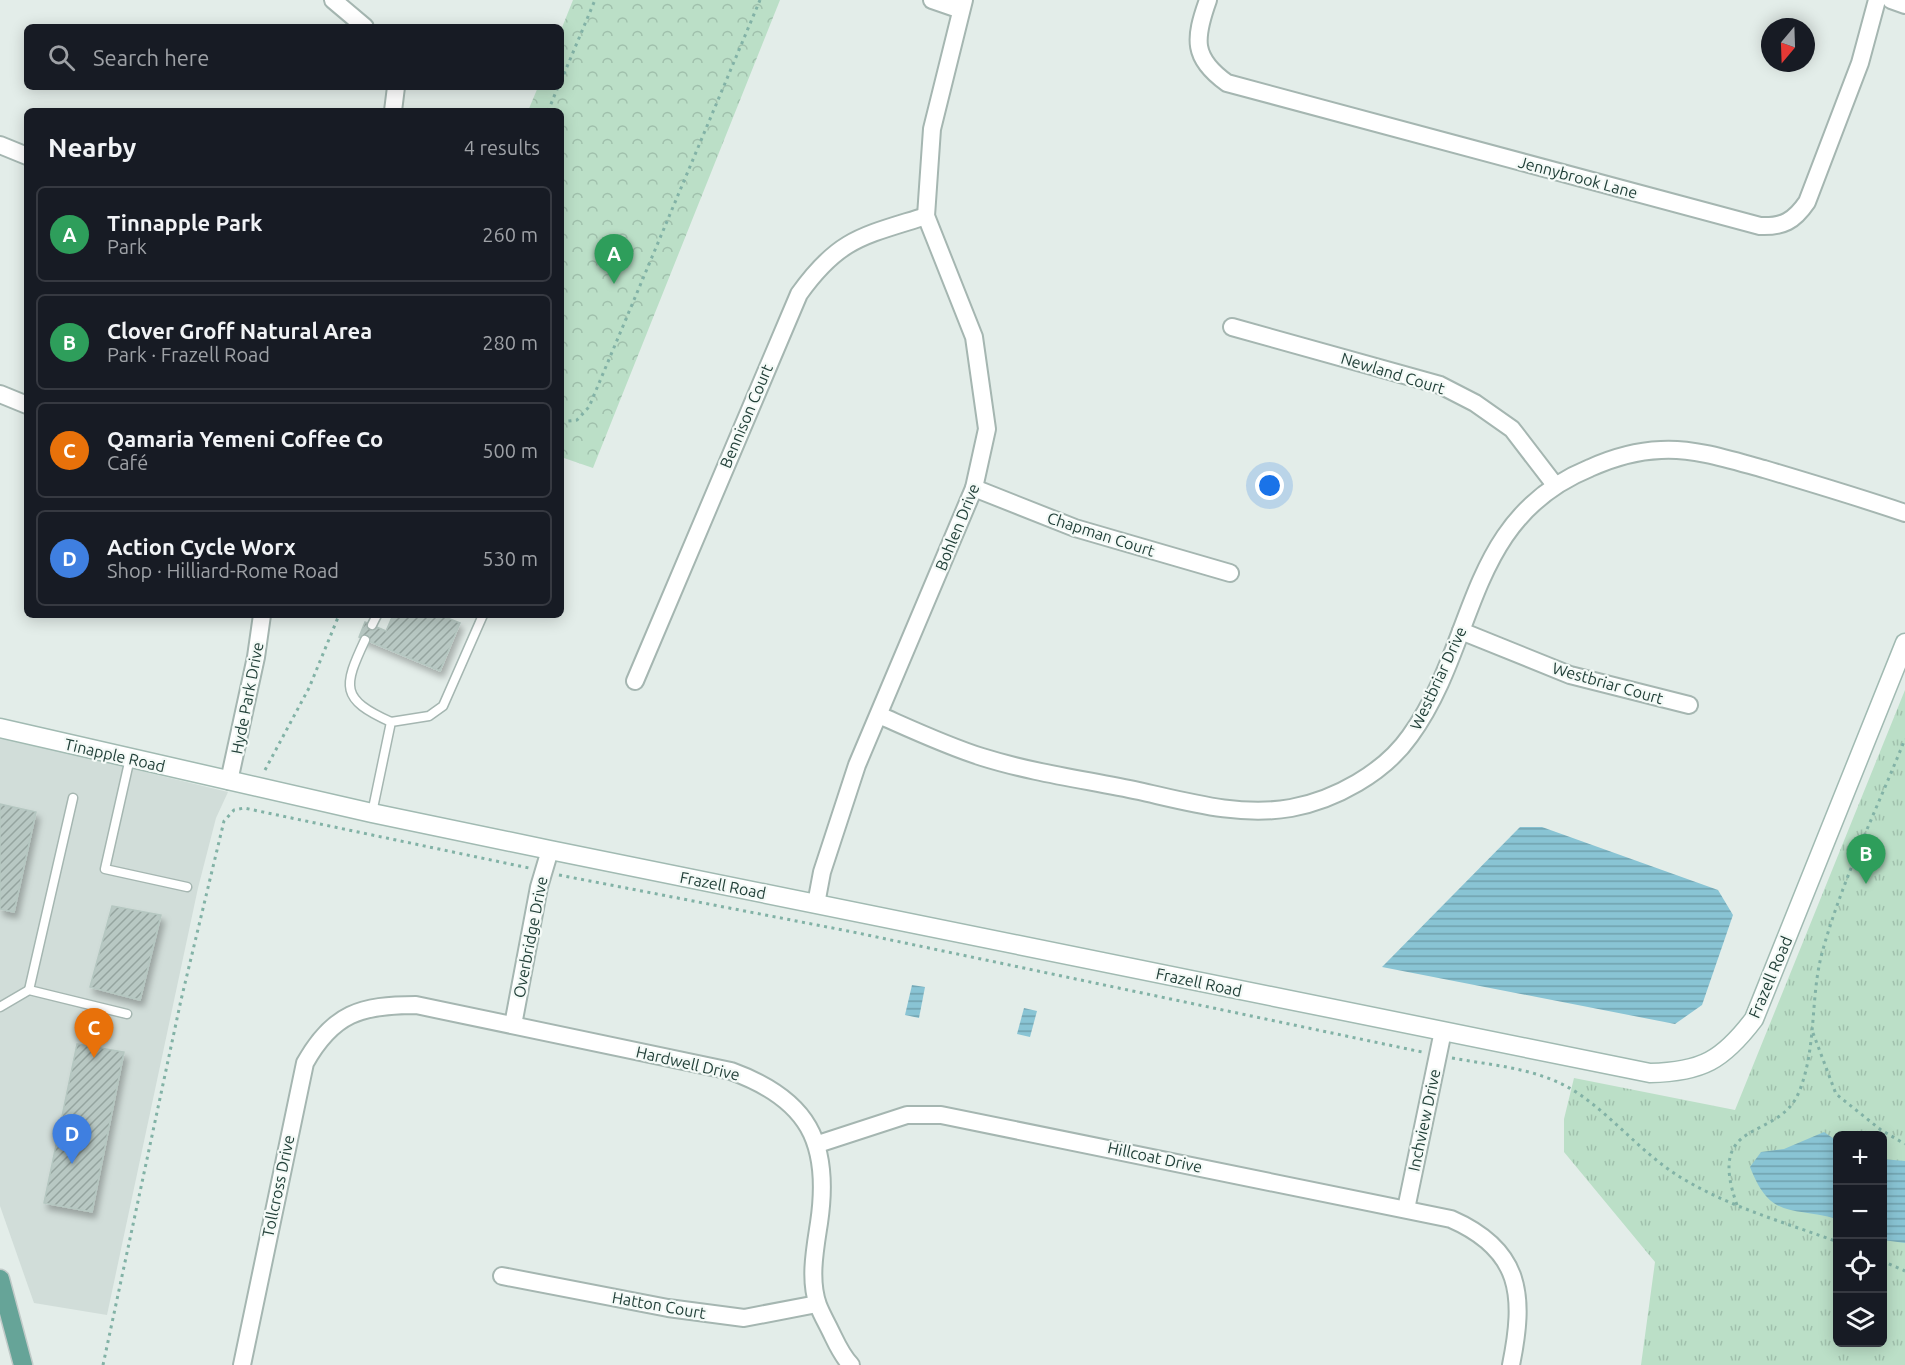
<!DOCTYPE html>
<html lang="en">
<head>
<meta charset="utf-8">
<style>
	:root { --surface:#171b24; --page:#20242c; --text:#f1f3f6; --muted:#9ea1a6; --line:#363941; --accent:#f78958 }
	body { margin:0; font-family:Ubuntu,sans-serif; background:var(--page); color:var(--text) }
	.controls { position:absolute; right:18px; bottom:18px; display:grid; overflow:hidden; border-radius:9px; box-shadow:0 3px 15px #0003 }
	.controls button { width:54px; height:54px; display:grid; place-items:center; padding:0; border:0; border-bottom:2px solid var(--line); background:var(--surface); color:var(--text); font:30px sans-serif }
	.compass { position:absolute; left:1761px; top:18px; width:54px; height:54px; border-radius:50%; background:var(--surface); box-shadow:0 3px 15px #0003; rotate:199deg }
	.you { position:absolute; left:1270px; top:486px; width:21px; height:21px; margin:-15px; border:4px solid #fff; border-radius:50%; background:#1a73e8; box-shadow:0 0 0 9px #1a73e833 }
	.badge { display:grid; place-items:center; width:39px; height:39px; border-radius:50%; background:var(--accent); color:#fff; font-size:20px; font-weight:700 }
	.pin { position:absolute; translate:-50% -50px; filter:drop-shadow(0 2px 3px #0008) }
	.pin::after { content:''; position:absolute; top:32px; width:21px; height:18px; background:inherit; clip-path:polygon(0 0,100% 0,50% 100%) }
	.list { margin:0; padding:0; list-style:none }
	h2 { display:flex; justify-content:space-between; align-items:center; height:78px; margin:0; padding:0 24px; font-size:26px }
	h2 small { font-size:20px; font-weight:400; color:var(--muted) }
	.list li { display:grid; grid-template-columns:39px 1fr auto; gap:18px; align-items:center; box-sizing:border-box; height:96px; margin:0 12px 12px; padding:0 12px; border:2px solid var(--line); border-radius:9px }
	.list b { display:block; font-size:22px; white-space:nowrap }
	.list p { margin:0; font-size:20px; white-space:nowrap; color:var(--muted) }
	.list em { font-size:20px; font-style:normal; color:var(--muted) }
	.icon { flex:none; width:33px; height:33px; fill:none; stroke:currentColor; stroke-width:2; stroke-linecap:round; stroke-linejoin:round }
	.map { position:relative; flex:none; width:1905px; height:1365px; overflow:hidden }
	.search { position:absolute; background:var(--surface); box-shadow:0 3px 15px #0003; left:24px; top:24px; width:540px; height:66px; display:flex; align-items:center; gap:15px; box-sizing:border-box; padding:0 21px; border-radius:9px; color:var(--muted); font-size:22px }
	.panel { position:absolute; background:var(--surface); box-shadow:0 3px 15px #0003; left:24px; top:108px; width:540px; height:510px; border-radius:9px }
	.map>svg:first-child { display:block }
	.built { fill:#d1ddd9 }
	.grass { fill:url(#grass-tufts); fill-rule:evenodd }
	.park { fill:url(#park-crowns) }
	.water { fill:url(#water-rules) }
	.building { fill:url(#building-hatch); stroke:#b5c7c1; stroke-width:1.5; filter:url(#shadow) }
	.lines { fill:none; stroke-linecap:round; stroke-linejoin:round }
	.lane-casing { stroke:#a5b6b1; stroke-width:11 }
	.street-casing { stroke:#a5b6b1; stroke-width:20 }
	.secondary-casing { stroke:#a1bab2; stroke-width:21 }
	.primary-casing { stroke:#c1cac8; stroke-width:21 }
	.path { stroke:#82b2a6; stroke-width:3; stroke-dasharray:3 4.5; stroke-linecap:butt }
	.lane { stroke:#fff; stroke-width:8 }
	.street { stroke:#fff; stroke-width:16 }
	.secondary { stroke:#fff; stroke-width:18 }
	.primary { stroke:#66a498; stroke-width:18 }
	.labels { text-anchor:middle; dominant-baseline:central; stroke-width:4.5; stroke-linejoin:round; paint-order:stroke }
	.street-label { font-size:16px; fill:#224039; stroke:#f4faf7 }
</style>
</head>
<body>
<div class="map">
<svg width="1905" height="1365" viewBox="0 0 1905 1365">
	<defs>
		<pattern id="grass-tufts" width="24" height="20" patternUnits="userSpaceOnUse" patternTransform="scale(1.5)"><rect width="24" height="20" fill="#bbdfc7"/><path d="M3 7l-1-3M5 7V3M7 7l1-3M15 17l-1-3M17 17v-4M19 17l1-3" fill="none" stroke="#a0c0ac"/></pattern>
		<pattern id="park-crowns" width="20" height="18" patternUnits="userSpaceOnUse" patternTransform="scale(1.5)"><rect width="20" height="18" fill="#bbdfc7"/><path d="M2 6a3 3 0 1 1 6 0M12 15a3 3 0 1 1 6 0" fill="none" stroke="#a0c0ac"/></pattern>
		<pattern id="water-rules" width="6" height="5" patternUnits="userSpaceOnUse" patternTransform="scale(1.5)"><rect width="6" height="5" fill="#89c4d4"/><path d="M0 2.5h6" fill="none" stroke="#70a1ad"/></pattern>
		<pattern id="building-hatch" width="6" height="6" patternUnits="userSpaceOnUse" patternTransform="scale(1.5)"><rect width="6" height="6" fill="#b8c8c3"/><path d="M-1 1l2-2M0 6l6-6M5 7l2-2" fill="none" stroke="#95a49f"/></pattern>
		<filter id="shadow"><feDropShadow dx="3.5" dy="6" stdDeviation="3" flood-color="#0004"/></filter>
	</defs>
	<rect width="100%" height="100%" fill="#e3ede9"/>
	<path class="built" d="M0,737l228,55 -12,26 -18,70 -91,427 -73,-12 -34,-97z"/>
	<path class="grass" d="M1905,690v675h-264l14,-103 -91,-110v-33l10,-41 161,32zM1838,1136h44v206h-44z"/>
	<path class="park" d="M573,0h207l-187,468 -32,-11v-346h-33l10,-24h23v-57z"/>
	<g class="water">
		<path d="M1520,827h22l176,63 15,25 -31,90 -27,19 -293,-57z"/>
		<path d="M912,985l13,2 -6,31 -14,-3z"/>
		<path d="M1024,1008l13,3 -7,26 -13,-3z"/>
		<path d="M1824,1132l13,9v78c-45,-13 -66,2 -87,-52l11,-15 23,-3z"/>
		<path d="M1882,1159l23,2v82l-22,-3z"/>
	</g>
	<g class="building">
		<path d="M393,615h47l20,8 -20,48 -81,-34 6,-15 21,9z"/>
		<path d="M0,804l36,8 -22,100 -14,-3z"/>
		<path d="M112,906l49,9 -21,85 -50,-13z"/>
		<path d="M77,1044l47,8 -32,160 -48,-9z"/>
	</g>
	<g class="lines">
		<g class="lane-casing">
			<g id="lane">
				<path d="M372,625l5,-10"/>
				<path d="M365,640c-22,47 -25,59 26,82"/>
				<path d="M130,758l-25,111 82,18"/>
				<path d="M372,813l19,-91 38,-6 14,-10 40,-91"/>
				<path d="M29,990l44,-192"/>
				<path d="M0,1007l29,-17 98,24"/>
			</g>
		</g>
		<g class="street-casing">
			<g id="street">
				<path d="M333,0l32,27"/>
				<path d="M932,0l29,10"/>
				<path d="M1208,0c-14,39 -16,58 19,83l533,143c23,1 34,-5 47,-24l53,-139 17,-63"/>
				<path d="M1891,0l14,5"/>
				<path d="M393,111l3,-24"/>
				<path d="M0,145l27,11"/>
				<path d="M1232,327l208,58 35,18 37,26 43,56"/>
				<path d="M0,394l27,11"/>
				<path d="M974,488l101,40 155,45"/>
				<path d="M1461,631l109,44 119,30"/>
				<path d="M635,681l164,-387c40,-56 64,-58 127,-78"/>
				<path d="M879,715c34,15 68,31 103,42 51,16 105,23 157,34 49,11 101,26 152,17 44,-8 93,-35 119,-72 68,-94 55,-217 180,-268 22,-10 46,-17 71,-18 34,-2 70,10 103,19 47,14 94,28 141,44"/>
				<path d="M229,781l27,-124 6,-42"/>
				<path d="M816,904l6,-32 35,-107 117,-277 13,-59 -13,-92 -48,-121 6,-87 32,-129"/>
				<path d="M513,1025l26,-138 11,-37"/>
				<path d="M818,1144l89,-29h34l510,104c71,31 74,77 60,146"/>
				<path d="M1406,1209l37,-178"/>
				<path d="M502,1276l166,32 76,10 73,-14"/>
				<path d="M242,1365l63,-302c28,-50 56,-58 111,-58l315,66c77,28 100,71 88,152 -4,26 -10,57 -1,82 3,8 8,17 12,25 6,12 11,25 21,35"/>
			</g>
		</g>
		<g class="secondary-casing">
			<path id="secondary" d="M0,728l372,85 178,37 1100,223c52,-1 73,-13 104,-54l151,-376"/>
		</g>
		<g class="primary-casing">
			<path id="primary" d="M0,1279l23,86"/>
		</g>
		<g class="path">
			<path d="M561,81l34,-81"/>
			<path d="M548,111l10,-24"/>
			<path d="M561,422l16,-2 12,-13 171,-407"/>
			<path d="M265,770l44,-82 30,-73"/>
			<path d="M559,875l294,57 569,120"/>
			<path d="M1813,1033l23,61 45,36 24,14"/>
			<path d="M1452,1058c43,8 89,10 127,36 38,26 66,63 106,86 48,28 101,43 153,62"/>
			<path d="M1737,1205c-32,-90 41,-62 62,-113 18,-44 11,-94 23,-139 20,-73 55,-144 83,-214"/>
			<path d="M1882,1261l23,10"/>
			<path d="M103,1365l78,-365 43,-179 10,-11 10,-2 285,60"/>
		</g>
		<use href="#lane" class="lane"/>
		<use href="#street" class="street"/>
		<use href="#secondary" class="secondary"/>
		<use href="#primary" class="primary"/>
	</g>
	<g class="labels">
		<g class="street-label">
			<text transform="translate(1578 177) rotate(15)">Jennybrook Lane</text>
			<text transform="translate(1393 373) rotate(17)">Newland Court</text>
			<text transform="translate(746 416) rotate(-67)">Bennison Court</text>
			<text transform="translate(957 527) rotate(-68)">Bohlen Drive</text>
			<text transform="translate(1101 534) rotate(18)">Chapman Court</text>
			<text transform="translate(1438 678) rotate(-65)">Westbriar Drive</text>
			<text transform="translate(1608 683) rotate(16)">Westbriar Court</text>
			<text transform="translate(247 698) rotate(-79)">Hyde Park Drive</text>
			<text transform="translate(115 755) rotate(13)">Tinapple Road</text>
			<text transform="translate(723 885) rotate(11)">Frazell Road</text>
			<text transform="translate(530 937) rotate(-79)">Overbridge Drive</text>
			<text transform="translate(1770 977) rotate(-67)">Frazell Road</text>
			<text transform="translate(1199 982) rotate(12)">Frazell Road</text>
			<text transform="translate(688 1063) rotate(13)">Hardwell Drive</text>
			<text transform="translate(1424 1120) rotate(-78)">Inchview Drive</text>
			<text transform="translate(1155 1157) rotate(12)">Hillcoat Drive</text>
			<text transform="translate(278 1186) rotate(-78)">Tollcross Drive</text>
			<text transform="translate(659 1305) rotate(10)">Hatton Court</text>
		</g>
	</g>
</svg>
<div class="controls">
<button>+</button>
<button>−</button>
<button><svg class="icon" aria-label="locate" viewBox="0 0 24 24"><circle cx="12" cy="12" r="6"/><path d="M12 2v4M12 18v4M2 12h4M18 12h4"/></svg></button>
<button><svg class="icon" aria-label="layers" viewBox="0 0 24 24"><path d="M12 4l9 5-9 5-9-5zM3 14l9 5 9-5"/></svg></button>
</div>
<svg class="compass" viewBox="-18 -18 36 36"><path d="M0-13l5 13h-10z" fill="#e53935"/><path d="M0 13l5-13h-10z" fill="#9ea1a6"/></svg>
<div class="you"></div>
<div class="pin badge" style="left:614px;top:284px;background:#2e9e5b">A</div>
<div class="pin badge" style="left:1866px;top:884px;background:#2e9e5b">B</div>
<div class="pin badge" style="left:94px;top:1058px;background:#e8710a">C</div>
<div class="pin badge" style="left:72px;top:1164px;background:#3f7fe0">D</div>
<div class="search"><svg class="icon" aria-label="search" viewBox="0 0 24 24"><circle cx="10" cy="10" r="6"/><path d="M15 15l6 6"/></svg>Search here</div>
<section class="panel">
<h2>Nearby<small>4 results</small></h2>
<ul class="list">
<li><span class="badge" style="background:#2e9e5b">A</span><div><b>Tinnapple Park</b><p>Park</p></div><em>260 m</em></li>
<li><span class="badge" style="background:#2e9e5b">B</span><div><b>Clover Groff Natural Area</b><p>Park · Frazell Road</p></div><em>280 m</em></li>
<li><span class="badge" style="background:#e8710a">C</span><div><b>Qamaria Yemeni Coffee Co</b><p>Café</p></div><em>500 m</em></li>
<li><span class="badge" style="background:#3f7fe0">D</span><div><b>Action Cycle Worx</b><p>Shop · Hilliard-Rome Road</p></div><em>530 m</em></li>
</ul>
</section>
</div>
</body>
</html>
